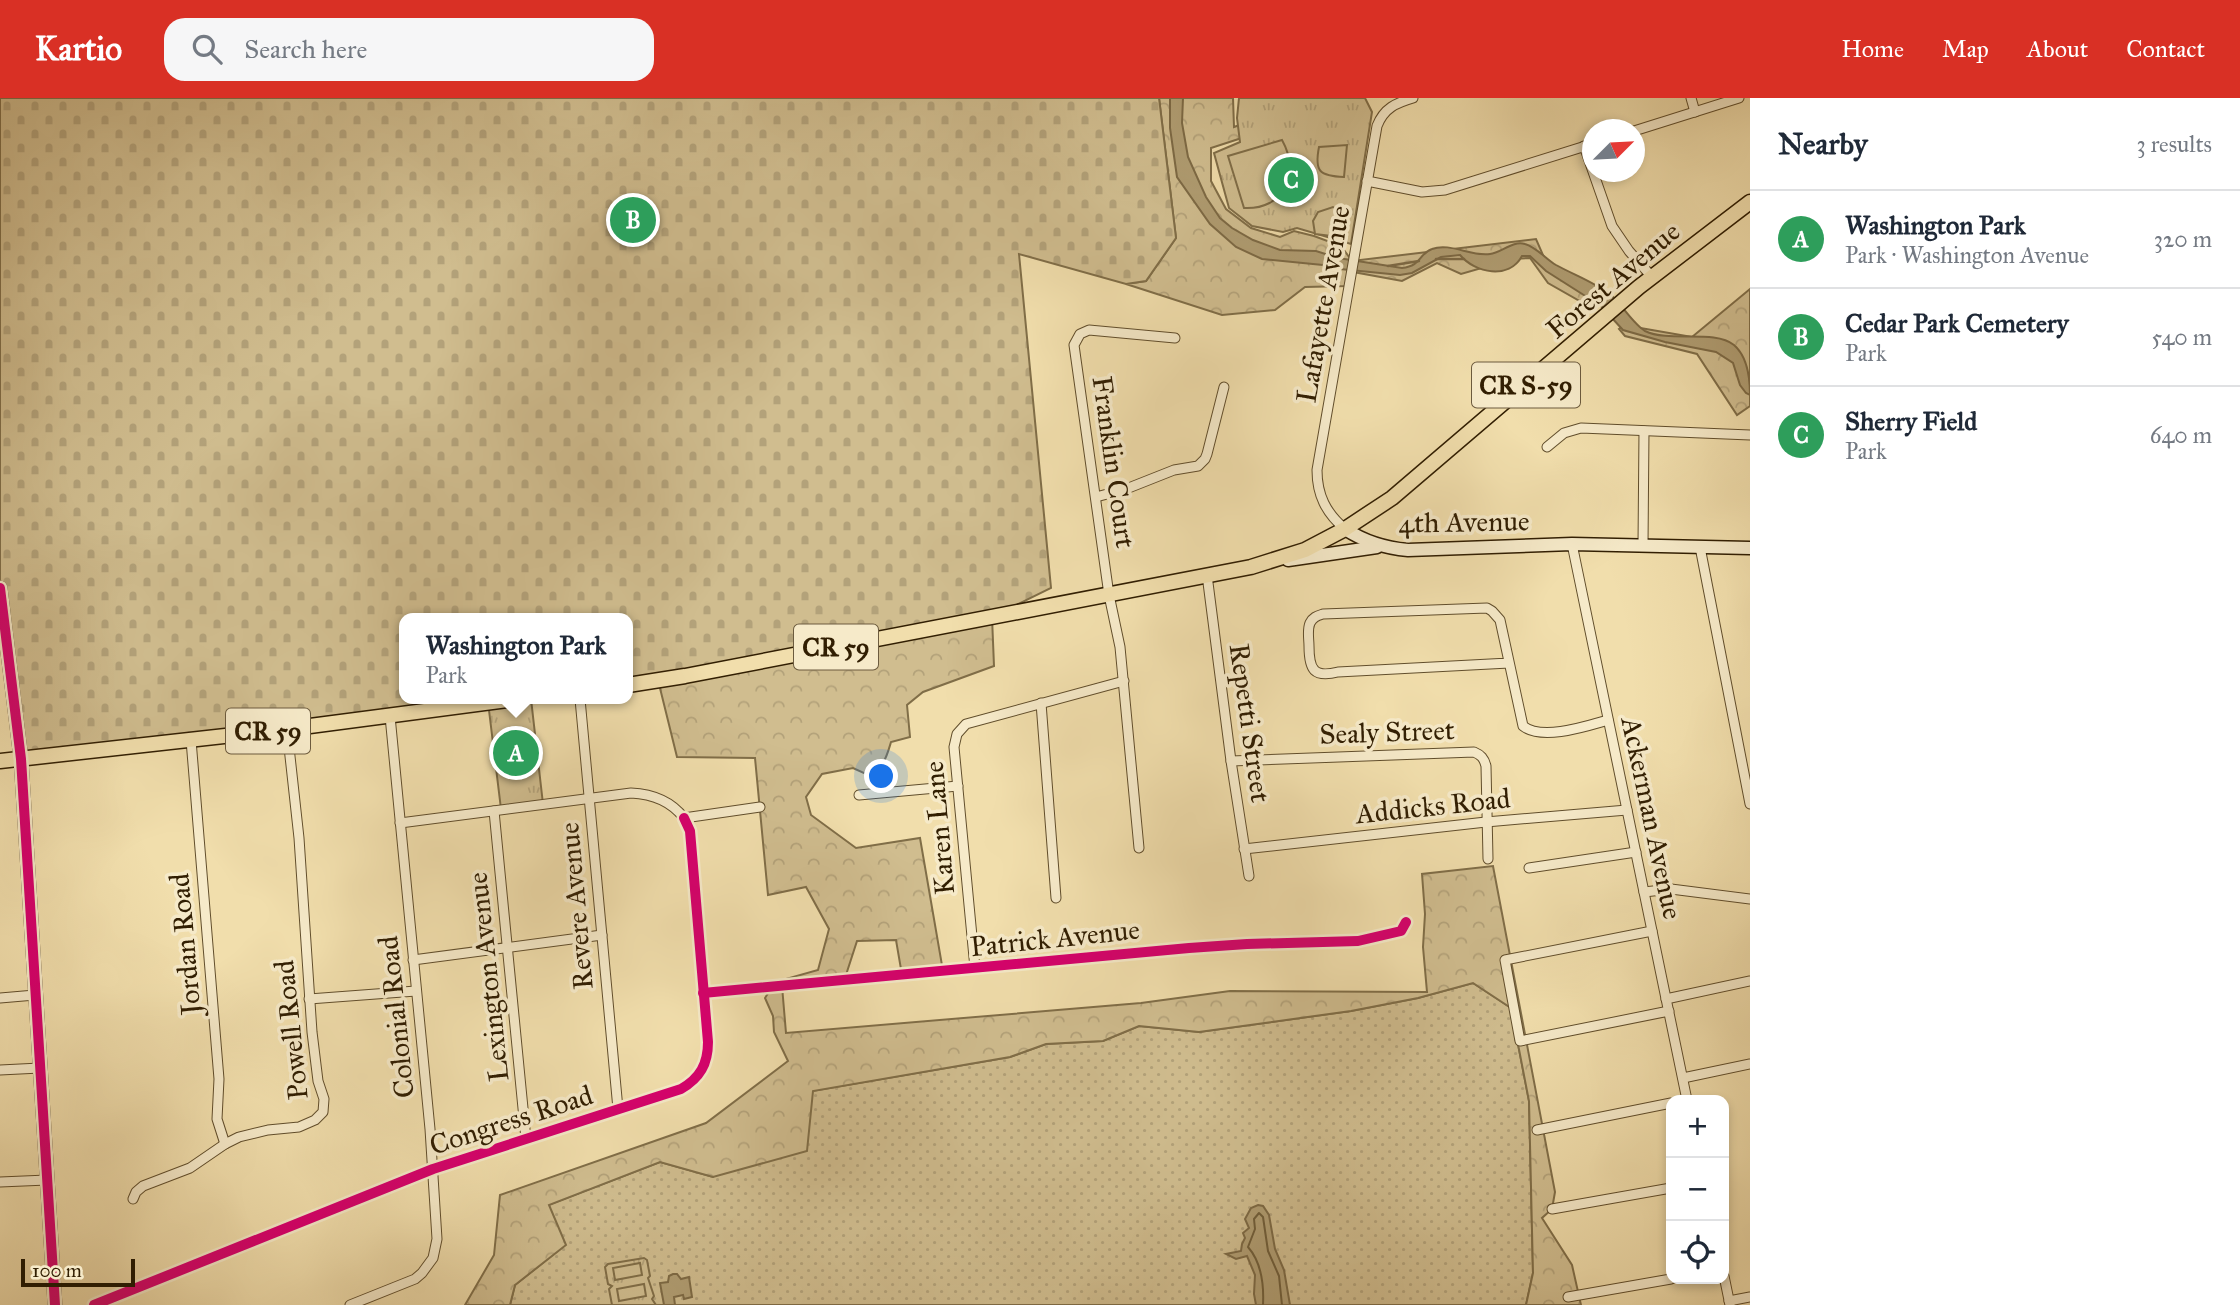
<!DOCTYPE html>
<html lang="en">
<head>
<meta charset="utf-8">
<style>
	:root { --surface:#fff; --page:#f6f6f7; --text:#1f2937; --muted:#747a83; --line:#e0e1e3; --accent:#d93025 }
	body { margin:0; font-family:"IM FELL Great Primer",serif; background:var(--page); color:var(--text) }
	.controls { position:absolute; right:21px; bottom:21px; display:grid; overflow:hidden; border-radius:14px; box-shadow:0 4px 10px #0003 }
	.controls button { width:63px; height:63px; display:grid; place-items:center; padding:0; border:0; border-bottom:2px solid var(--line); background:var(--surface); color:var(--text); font:35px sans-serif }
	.compass { position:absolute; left:1582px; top:21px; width:63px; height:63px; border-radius:50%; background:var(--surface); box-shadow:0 4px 10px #0003; rotate:66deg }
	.scale { position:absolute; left:21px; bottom:18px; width:114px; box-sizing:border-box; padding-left:7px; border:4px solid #311e02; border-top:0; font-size:19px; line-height:24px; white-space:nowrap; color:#311e02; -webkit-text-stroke:5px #f6eac9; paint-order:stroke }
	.you { position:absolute; left:882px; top:679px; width:24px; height:24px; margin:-18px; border:5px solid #fff; border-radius:50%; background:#1a73e8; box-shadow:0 0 0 10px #1a73e833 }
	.badge { display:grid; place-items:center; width:46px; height:46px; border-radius:50%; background:var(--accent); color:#fff; font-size:23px; font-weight:700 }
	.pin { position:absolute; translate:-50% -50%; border:4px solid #fff; box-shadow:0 2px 7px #0006 }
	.popup { position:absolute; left:399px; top:515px; width:234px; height:91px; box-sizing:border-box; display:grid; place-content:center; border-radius:14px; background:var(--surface); filter:drop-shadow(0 2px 5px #0005); font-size:23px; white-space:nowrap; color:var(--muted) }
	.popup b { font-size:26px; color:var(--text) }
	.popup::after { content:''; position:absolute; left:50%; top:100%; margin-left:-14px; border:14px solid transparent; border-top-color:var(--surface) }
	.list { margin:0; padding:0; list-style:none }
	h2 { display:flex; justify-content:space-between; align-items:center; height:91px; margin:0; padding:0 28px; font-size:30px }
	h2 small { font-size:23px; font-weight:400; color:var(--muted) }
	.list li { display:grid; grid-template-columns:46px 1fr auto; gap:21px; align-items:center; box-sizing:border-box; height:98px; padding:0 28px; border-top:2px solid var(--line) }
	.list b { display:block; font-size:26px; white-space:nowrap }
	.list p { margin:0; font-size:23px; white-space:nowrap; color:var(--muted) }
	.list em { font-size:23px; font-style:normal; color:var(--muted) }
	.icon { flex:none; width:38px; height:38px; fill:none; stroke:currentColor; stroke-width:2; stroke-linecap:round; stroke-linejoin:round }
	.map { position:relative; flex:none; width:1750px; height:1207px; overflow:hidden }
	header { display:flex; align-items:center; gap:42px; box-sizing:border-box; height:98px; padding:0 35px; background:var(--accent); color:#fff }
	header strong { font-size:33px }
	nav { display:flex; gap:38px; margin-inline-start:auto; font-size:24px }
	.search { width:490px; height:63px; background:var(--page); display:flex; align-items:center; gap:18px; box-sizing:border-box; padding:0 24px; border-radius:21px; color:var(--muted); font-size:26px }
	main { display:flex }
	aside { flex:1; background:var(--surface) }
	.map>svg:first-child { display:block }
	.grass { fill:url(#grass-dots); stroke:#806e48; stroke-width:2 }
	.forest { fill:url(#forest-crowns); stroke:#806e48; stroke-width:2 }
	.cemetery { fill:url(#cemetery-stones); stroke:#806e48; stroke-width:2 }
	.park { fill:url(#park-tufts); stroke:#806e48; stroke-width:2 }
	.garden { fill:#d0bd8f; stroke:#806e48; stroke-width:2 }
	.water { fill:#b09d72; stroke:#7d6a45; stroke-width:2 }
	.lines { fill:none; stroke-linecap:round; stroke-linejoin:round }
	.shore { stroke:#705e3a; stroke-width:2 }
	.stream { stroke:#7d6a45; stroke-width:2.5 }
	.street-casing { stroke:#614e2c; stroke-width:11 }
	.secondary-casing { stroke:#311e02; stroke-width:15 }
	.primary-casing { stroke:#311e02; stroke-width:17 }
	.street { stroke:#f6eac9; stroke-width:9 }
	.secondary { stroke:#f6eac9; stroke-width:12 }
	.primary { stroke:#f1deac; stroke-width:14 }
	.cycleway-casing { stroke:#f6eac9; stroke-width:15 }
	.cycleway { stroke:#d6006c; stroke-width:10 }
	.labels { text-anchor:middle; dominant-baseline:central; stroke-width:7; stroke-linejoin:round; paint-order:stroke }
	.shield { fill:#f6eac9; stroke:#6c5b3e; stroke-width:2 }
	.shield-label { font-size:26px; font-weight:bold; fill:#311e02 }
	.street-label { font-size:28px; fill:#311e02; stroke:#f6eac9 }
</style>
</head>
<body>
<header>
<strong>Kartio</strong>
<div class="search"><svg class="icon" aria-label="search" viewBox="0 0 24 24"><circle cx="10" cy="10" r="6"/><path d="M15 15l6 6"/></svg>Search here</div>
<nav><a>Home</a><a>Map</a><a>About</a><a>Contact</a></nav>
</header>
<main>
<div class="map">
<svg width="1750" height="1207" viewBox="0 0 1750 1207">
	<defs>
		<pattern id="grass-dots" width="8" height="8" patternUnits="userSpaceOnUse" patternTransform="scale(1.75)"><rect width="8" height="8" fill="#d0bd8f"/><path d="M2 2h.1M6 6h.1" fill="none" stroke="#b3a27a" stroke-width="1.8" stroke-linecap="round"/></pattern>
		<pattern id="forest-crowns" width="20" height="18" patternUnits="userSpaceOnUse" patternTransform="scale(1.75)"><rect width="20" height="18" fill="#d0bd8f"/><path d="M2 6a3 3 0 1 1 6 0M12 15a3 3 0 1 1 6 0" fill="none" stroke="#b3a27a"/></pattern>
		<pattern id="cemetery-stones" width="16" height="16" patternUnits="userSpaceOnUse" patternTransform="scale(1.75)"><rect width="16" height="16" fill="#d0bd8f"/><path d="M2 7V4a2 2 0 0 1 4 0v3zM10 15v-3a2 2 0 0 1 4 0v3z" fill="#b3a27a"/></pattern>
		<pattern id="park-tufts" width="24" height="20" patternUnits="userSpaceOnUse" patternTransform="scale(1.75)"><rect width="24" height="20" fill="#d0bd8f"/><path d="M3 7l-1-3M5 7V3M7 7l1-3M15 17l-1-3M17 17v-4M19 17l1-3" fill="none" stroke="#b3a27a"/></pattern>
	</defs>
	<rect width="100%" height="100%" fill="#f1deac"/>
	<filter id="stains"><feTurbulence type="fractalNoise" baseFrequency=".00286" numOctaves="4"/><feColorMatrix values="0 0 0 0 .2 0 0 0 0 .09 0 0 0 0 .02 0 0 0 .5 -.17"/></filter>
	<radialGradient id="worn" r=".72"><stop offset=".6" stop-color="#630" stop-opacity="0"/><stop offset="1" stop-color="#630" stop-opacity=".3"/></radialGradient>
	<path class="grass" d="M1473,885l38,25 18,93 4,172 -7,32h-1016l5,-20 50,-40 -17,-40 112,-43 53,15 99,-86 198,-34 36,-13 57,-3 36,-15 60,6 152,-21 67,-13z"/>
	<g class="forest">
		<path d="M1159,0h74l1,29 19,-7 4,13 -46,15v33l15,28 25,19 29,9 14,-6 20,5 27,10 11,15 184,-22 10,23 54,39 -8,7 -44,-25 -18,-25 -17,1 -52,15 -24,-11 -35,18 -49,-9 -5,14 -43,1 -30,23 -53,5 -96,-31 20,-3 30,-43z"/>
		<path d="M1750,191v117l-13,9 -40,-61 -72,-18 -6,-7 8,-6 2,3 63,11z"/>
		<path d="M992,519l2,49 -71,26 -16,13 3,32 -19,5c-5,17 -7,26 -25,32l-13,-6 -31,6 -16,23 5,18 45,33 64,-10 23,133 -41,4 -6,-35 -39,1 -13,40 -62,5 4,47 355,-30 89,-12 197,1 -4,-45 2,-33 -3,-40 71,-8 62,326 -3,17 -10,9 30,47 9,40h-55l7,-32 -4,-172 -18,-93 -38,-25 -55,15 -67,13 -152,21 -60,-6 -36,15 -57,3 -36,13 -197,34 -6,60 -94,26 -53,-15 -111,43 17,40 -51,40 -5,20h-45l29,-50 6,-60 206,-72 82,-62 -14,-29 -1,-16 -8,-18 10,-16 43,-12 11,-41 -23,-42 -38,8 -13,-137 -78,-1 -19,-77z"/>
	</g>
	<path class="cemetery" d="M0,0h1159l17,140 -30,43 -20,3 -107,-30 32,334 -59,29 -364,67v-66h-224v81h112l-495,60 -21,-171z"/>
	<g class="park">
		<path d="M1239,0h126l7,14 -21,132 -54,-16 -14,4 -31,-6 -23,-18 -15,-55 26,-11 -3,-24z"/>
		<path d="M516,601h15l12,105 -42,5 -13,-107z"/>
		<path d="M644,1160l3,2 3,16 -2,2 6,18 -2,3 4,6h-44l-3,-16 3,-3 -4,-2 -3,-17 3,-3z"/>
	</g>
	<g class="garden">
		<path d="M1282,42c19,34 2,70 -38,68l-16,-52z"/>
		<path d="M1347,47l-3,32c-24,-1 -30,-5 -25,-30z"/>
		<path d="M1333,109l9,6 -2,24 -25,-3 -2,-13 5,-9z"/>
		<path d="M640,1165l2,12 -27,5 -2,-12z"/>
		<path d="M644,1186l2,12 -27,5 -2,-12z"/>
	</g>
	<g class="water">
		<path d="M1170,0h13l-1,25 6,34 18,40 14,21 12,10 21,12 27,10 36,1 22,7 64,10c20,-2 16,-14 30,-19 18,-7 39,8 58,5 11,-1 23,-14 35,-10 11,3 21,15 31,21 18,10 39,17 56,31 10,9 22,29 33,35 25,12 69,-2 89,14 14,12 16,33 16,50l-4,-2 -6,-8 -7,-22 -17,-11 -51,-10 -42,-12 -22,-24 -55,-35 -16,-15h-8c-13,24 -47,17 -62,-1l-19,2 -29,16 -12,2 -60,-6 -17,-4 -61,-6 -26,-12 -26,-23 -33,-47 -7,-49z"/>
		<path d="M1258,1107l5,1 6,9 6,34 9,21 6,35h-34l-2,-11 1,-19 -8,-19 -11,3 -10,-5 15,-3 1,-7 3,-6 -2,-5 6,-5 -4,-9 6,-11z"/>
		<path d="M673,1176h4l4,5 8,-2 3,20 -8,2 -1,-4 -9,2 1,8h-11l-4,-22 8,-1 1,-6z"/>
	</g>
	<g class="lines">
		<path class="shore" d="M1263,1207c1,-20 -1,-42 -15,-58l7,-18 -1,-10 5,-6 4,4 5,34 11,25 3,29"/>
		<g class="stream">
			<path d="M1436,161h28"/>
			<path d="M1388,168l31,-5"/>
		</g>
		<g class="street-casing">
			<g id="street">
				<path d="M1691,0l4,14"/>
				<path d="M1634,33l105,-33"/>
				<path d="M1584,48l28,80 17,25 23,26"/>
				<path d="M1367,83l55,11 23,-2 147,-46"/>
				<path d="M1547,349l17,-14 17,-5 169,7"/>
				<path d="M1096,399l30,-8 48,-19 24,-4 7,-7 2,-5 17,-67"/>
				<path d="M1345,431c-19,-16 -28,-34 -28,-59l60,-344c7,-18 19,-23 36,-28"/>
				<path d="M1572,446l115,556"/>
				<path d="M1643,447l1,-114"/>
				<path d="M1700,449l50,257"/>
				<path d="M1207,477l24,186 18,115"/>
				<path d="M1509,565l-171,9c-24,6 -29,-2 -29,-26 0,-7 -2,-16 1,-23 3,-6 7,-7 13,-9l164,-6 5,3 8,9 23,106c19,15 64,0 85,-6"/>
				<path d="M580,601l38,410"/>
				<path d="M1041,605l15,195"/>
				<path d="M191,642l28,339 -2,40 8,25"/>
				<path d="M1231,663l243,-9c7,3 10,6 12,14l2,93"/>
				<path d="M859,697l99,-9"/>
				<path d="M494,713l32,328"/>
				<path d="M400,725l231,-30c22,1 40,8 53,25l76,-11"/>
				<path d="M1139,750l-19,-201 -11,-52 -35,-250 6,-11 9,-4 86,8"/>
				<path d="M1244,751l242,-27 141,-12"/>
				<path d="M1529,770l107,-16"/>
				<path d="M1644,794l27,-3 79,10"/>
				<path d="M1652,833l-147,29 15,81 149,-30"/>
				<path d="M413,862l189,-25"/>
				<path d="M975,870l-21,-221 3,-13 9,-10 158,-43"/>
				<path d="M703,895l486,-45 58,-4 111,-3 43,-10 5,-9"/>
				<path d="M0,900l35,-3"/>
				<path d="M309,901l107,-8"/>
				<path d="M1666,901l84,-18"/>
				<path d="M0,972l40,-2"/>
				<path d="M1683,980l67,-14"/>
				<path d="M1537,1032l134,-27"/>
				<path d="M0,1084l47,-2"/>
				<path d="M133,1101l3,-7 7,-6 47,-18 35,-24 14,-7 29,-7 31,-3 16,-7 8,-8 1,-13 -6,-18 -6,-49 -13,-194 -12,-109"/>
				<path d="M1552,1111l119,-21"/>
				<path d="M1724,1178l6,29"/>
				<path d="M1568,1199l103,-18"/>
				<path d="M1729,1203l21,-4"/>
				<path d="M94,1207l339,-136 248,-80c19,-11 27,-25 27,-47l-18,-211 -6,-13"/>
				<path d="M350,1207l65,-26 7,-6 11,-15 4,-19 -7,-110 -40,-413"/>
			</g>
		</g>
		<g class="secondary-casing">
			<g id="secondary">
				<path d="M1345,431c20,13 39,19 63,21l164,-6 178,4"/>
				<path d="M1288,462l89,-13"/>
				<path d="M0,490l21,171 34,546"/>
			</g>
		</g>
		<g class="primary-casing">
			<g id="primary">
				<path d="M628,587l57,-9 566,-109 54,-17 40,-21 47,-31 247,-211 111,-85"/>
				<path d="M0,663l287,-32 229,-30"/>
			</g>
		</g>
		<use href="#street" class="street"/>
		<use href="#secondary" class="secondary"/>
		<use href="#primary" class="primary"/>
		<g class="cycleway-casing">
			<g id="cycleway">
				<path d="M0,490l21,171 34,546"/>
				<path d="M703,895l486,-45 58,-4 111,-3 43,-10 5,-9"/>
				<path d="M94,1207l339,-136 248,-80c19,-11 27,-25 27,-47l-18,-211 -6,-13"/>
			</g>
		</g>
		<use href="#cycleway" class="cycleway"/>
	</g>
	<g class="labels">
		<g class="shield">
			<rect x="1472" y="264.5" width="108" height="45" rx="5"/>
			<rect x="794" y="526.5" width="84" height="45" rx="5"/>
			<rect x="226" y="610.5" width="84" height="45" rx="5"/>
		</g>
		<g class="shield-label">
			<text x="1526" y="287">CR S-59</text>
			<text x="836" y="549">CR 59</text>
			<text x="268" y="633">CR 59</text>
		</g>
		<g class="street-label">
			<text transform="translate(1613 182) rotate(-40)">Forest Avenue</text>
			<text transform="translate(1323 206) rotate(-80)">Lafayette Avenue</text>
			<text transform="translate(1114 364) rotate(82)">Franklin Court</text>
			<text transform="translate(1464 424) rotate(-1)">4th Avenue</text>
			<text transform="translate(1250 625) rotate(82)">Repetti Street</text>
			<text transform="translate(1387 634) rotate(-2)">Sealy Street</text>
			<text transform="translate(1433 708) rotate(-6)">Addicks Road</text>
			<text transform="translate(1652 720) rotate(78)">Ackerman Avenue</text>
			<text transform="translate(939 730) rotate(-95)">Karen Lane</text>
			<text transform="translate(576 808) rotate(-95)">Revere Avenue</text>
			<text transform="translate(1055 840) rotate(-6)">Patrick Avenue</text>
			<text transform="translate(185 846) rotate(-95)">Jordan Road</text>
			<text transform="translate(488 879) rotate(-96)">Lexington Avenue</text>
			<text transform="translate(396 919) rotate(-96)">Colonial Road</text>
			<text transform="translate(291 932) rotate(-96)">Powell Road</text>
			<text transform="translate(511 1022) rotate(-18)">Congress Road</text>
		</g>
	</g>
	<rect width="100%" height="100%" filter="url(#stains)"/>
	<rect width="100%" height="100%" fill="url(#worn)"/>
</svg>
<div class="controls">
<button>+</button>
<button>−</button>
<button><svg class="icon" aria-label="locate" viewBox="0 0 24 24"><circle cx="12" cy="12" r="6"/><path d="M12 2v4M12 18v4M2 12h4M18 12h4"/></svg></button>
</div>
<svg class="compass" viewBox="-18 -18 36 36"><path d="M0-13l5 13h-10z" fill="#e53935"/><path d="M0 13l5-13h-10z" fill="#747a83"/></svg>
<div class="scale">100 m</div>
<div class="you"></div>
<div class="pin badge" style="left:516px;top:655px;background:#2e9e5b">A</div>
<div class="popup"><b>Washington Park</b>Park</div>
<div class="pin badge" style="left:633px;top:122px;background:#2e9e5b">B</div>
<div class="pin badge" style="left:1291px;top:82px;background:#2e9e5b">C</div>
</div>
<aside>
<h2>Nearby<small>3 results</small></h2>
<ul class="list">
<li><span class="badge" style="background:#2e9e5b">A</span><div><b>Washington Park</b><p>Park · Washington Avenue</p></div><em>320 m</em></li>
<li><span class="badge" style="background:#2e9e5b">B</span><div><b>Cedar Park Cemetery</b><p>Park</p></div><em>540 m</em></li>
<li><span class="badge" style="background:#2e9e5b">C</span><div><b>Sherry Field</b><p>Park</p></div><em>640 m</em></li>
</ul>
</aside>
</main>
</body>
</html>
